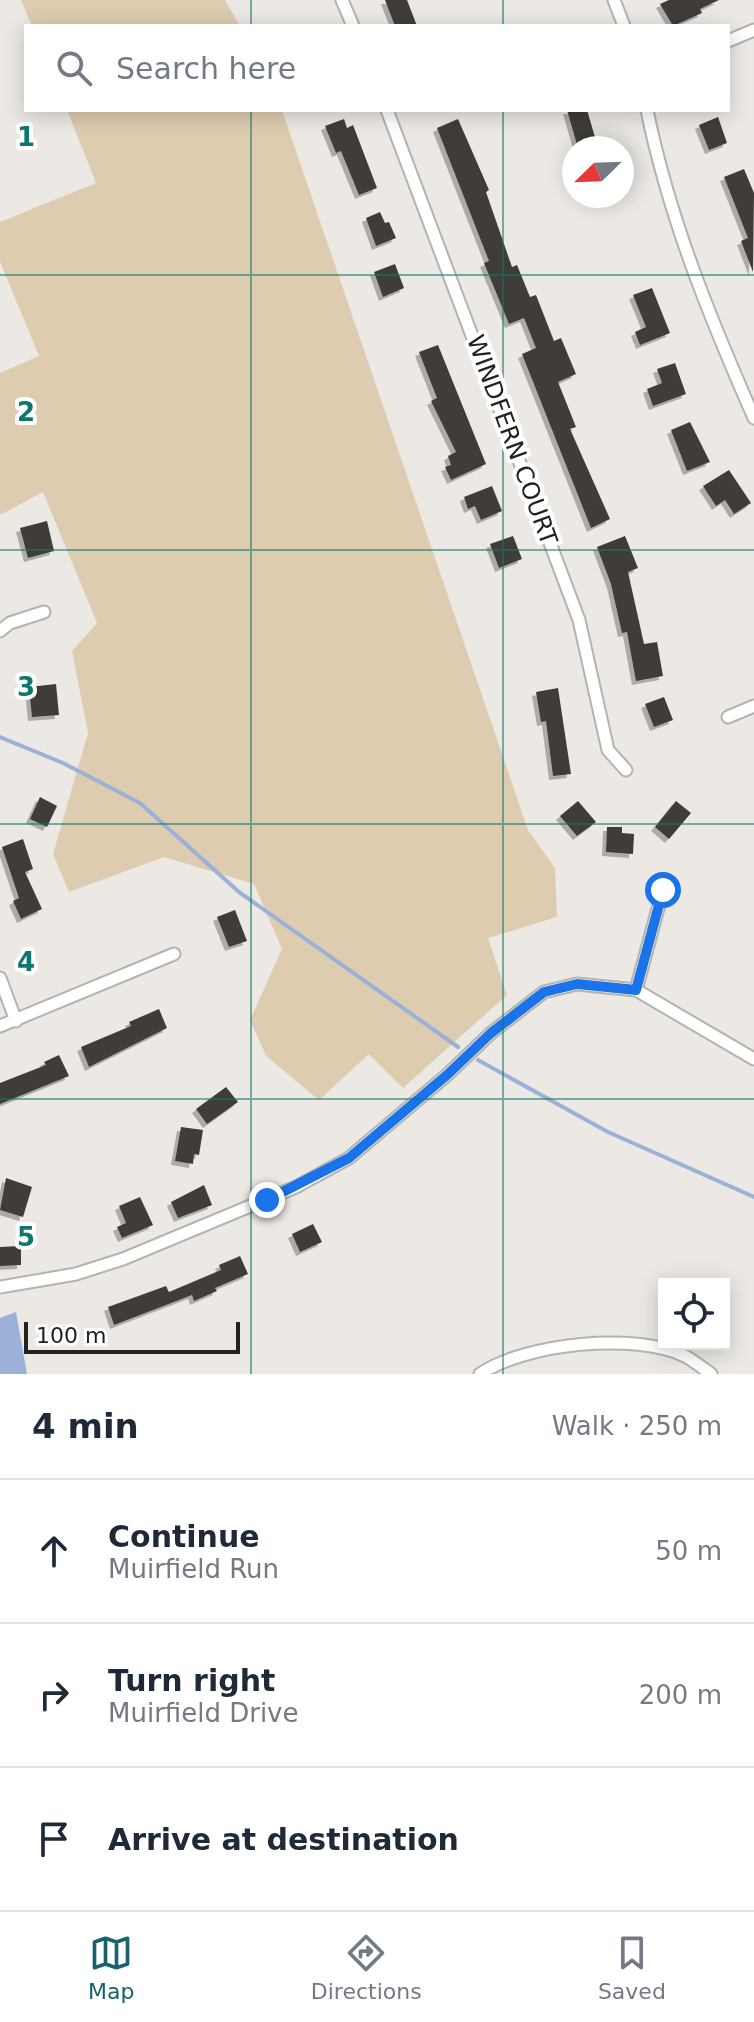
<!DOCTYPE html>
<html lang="en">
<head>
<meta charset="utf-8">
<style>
	:root { --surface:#fff; --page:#f6f6f7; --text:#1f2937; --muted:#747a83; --line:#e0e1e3; --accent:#18626f }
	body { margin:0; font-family:"DejaVu Sans",sans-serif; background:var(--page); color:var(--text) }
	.controls { position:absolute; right:24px; bottom:24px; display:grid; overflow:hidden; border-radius:0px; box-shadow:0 4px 20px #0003 }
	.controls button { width:72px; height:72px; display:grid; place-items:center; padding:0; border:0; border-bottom:2px solid var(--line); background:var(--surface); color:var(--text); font:40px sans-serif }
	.compass { position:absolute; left:562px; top:136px; width:72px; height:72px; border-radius:50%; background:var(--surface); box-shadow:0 4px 20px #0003; rotate:247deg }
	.scale { position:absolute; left:24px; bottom:20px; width:216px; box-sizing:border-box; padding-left:8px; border:4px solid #232220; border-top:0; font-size:22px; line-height:28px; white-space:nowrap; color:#232220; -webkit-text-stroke:6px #fff; paint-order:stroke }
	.stop { position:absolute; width:24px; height:24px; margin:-18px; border:6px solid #1a73e8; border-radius:50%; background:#fff }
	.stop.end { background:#1a73e8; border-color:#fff; box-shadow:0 2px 8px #0008 }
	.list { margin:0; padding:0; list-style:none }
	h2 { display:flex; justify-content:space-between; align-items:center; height:104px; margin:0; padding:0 32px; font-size:34px }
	h2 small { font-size:26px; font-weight:400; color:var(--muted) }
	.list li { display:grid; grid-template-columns:52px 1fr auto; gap:24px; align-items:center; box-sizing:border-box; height:144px; padding:0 32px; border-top:2px solid var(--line) }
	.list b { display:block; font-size:30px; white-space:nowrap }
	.list p { margin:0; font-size:26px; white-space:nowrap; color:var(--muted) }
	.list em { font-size:26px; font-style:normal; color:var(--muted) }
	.icon { flex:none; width:44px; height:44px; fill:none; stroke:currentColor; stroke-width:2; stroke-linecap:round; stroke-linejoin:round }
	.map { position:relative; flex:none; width:754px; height:1374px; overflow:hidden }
	.search { position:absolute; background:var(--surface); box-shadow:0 4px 20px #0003; left:24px; right:24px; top:24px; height:88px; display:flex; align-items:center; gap:20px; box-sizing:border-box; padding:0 28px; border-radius:0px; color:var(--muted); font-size:30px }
	.sheet { height:536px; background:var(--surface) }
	nav { display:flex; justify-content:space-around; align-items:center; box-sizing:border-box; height:112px; border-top:2px solid var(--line); background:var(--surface); font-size:22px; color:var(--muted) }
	nav a { display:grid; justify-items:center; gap:4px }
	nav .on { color:var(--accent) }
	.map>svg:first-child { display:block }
	.green { fill:#deccb1 }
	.water { fill:#9cb1d7 }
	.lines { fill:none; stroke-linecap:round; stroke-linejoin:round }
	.stream { stroke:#9cb1d7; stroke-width:4 }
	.building { fill:#3f3c38; filter:url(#shadow) }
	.street-casing { stroke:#b6b3ae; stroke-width:15 }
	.street { stroke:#fff; stroke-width:11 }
	.route { stroke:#1a73e8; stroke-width:10 }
	.grid { fill:none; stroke:#0f766e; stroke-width:2; stroke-opacity:0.55 }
	.labels { text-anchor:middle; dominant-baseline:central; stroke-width:8; stroke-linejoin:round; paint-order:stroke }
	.street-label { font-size:24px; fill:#232220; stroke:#fff }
	.grid-label { font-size:26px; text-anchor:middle; font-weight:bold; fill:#0f766e; stroke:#fff; stroke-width:8; stroke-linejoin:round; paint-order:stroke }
</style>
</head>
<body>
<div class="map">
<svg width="754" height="1374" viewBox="0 0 754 1374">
	<defs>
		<filter id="shadow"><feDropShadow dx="-4" dy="4" stdDeviation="0" flood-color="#0004"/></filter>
	</defs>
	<rect width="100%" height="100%" fill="#ece9e4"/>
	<g class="green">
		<path d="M21,0h204l15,26h-208z"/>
		<path d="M67,110h215l246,720 27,38 2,49 -69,21 19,57 -104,93 -34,-34 -50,46 -53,-44 -16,-36 32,-71 -28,-65 -90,-27 -95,35 -16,-38 35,-121 -16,-82 25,-28 -54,-131 -43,23v-142l39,-17 -39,-94v-40l96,-39z"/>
	</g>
	<path class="water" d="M16,1312l11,62h-27v-56z"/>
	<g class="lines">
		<g class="stream">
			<path d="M0,737l63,26 77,40 99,89 219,155"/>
			<path d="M478,1060l130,72 146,65"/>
		</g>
	</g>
	<g class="building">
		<path d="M385,0h22l10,26h-22z"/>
		<path d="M669,0h50l-19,9 2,4 -29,13 -13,-22z"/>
		<path d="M567,110h20l10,34 -19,4z"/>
		<path d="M718,117l9,26 -18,7 -10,-25z"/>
		<path d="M344,119l3,9 6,-3 24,63 -18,7 -18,-44 -5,2 -11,-27z"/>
		<path d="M458,119l31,71 -3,2 26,75 5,-2 13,32 6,-2 18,46 7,-3 15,36 -18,8 18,45 -6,2 40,90 -19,9 -69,-174 14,-6 -12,-30 -15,6 -25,-61 5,-2 -52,-133z"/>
		<path d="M744,169l10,24 -1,79 -12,-31 7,-3 -24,-61z"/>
		<path d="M380,212l5,11 4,-1 7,16 -20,8 -10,-28z"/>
		<path d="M395,264l9,24 -21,9 -9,-25z"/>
		<path d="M652,288l18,45 -30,12 -5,-13 11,-5 -13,-32z"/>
		<path d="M438,345l48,119 -35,16 -6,-13 6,-2 -3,-9 8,-4 -25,-51 6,-3 -18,-46z"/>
		<path d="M675,363l11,31 -33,12 -6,-17 15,-6 -5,-14z"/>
		<path d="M690,422l20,40 -23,9 -16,-41z"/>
		<path d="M729,470l22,33 -17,11 -9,-14 -9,6 -13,-20z"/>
		<path d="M492,486l10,25 -21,9 -6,-14 -7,3 -4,-12z"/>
		<path d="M47,521l7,30 -26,7 -8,-30z"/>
		<path d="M513,536l9,23 -23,9 -9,-24z"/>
		<path d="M625,536l13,32 -10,4 16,72 13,-2 6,34 -27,5 -9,-49 -5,1 -11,-49 -14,-37z"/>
		<path d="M56,684l3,31 -27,2 -3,-30z"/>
		<path d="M558,688l13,86 -18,2 -7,-55 -5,1 -5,-30z"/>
		<path d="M664,697l9,23 -19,7 -9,-23z"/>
		<path d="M40,797l17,9 -10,21 -17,-8z"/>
		<path d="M578,801l18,21 -19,14 -17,-20z"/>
		<path d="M676,801l15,12 -22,26 -14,-12z"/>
		<path d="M607,827h15v6l12,1 -1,20 -27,-2z"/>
		<path d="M23,839l10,30 -8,3 17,37 -21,10 -8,-18 6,-3 -17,-51z"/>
		<path d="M235,910l12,31 -18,6 -12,-30z"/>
		<path d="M159,1009l8,19 -78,39 -8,-20 50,-21 -2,-4z"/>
		<path d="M59,1055l10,21 -69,28v-21l46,-18 -2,-3z"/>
		<path d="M226,1087l12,15 -31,22 -11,-15z"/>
		<path d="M181,1127l22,3 -4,25 -5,-1 -1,10 -18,-3z"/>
		<path d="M6,1178l26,9 -9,30 -23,-7z"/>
		<path d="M204,1185l8,20 -34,13 -7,-16z"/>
		<path d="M140,1197l13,28 -31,13 -5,-11 9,-4 -7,-17z"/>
		<path d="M313,1224l9,18 -22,10 -8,-18z"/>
		<path d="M21,1246v19l-21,1v-19z"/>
		<path d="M240,1256l8,18 -33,14 2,3 -23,10 -2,-6 -78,30 -6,-18 58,-21 3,6 52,-22 -2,-5z"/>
	</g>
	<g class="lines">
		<g class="street-casing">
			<g id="street">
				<path d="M342,0l11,26"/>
				<path d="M614,0l10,26"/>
				<path d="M728,41l26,-11"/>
				<path d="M387,110l192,510 29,130 18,20"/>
				<path d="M647,110c22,108 63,208 107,308"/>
				<path d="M0,631l10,-8 34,-11"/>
				<path d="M728,717l26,-11"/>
				<path d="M0,978l16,43"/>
				<path d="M636,990l27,-100"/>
				<path d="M0,1026l174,-72"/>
				<path d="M0,1287l76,-13 47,-15 173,-72 53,-29 98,-83 44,-42 53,-41 33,-8 59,6 118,69"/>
				<path d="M480,1374c46,-31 155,-42 205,-18 9,5 18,12 26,18"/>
			</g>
		</g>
		<use href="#street" class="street"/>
	</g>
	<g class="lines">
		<path class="route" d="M267,1200l82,-42 98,-83 44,-42 53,-41 33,-8 59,6 27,-100"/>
	</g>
	<path class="grid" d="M251,0v26M503,0v26M251,110v1264M503,110v1264M0,275h754M0,550h754M0,824h754M0,1099h754"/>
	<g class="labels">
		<g class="street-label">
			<text transform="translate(512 440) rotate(70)">WINDFERN COURT</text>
		</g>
	</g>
	<g class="grid-label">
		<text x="26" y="146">1</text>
		<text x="26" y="421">2</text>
		<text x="26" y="696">3</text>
		<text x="26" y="971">4</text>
		<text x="26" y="1246">5</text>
	</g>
</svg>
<div class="controls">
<button><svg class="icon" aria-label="locate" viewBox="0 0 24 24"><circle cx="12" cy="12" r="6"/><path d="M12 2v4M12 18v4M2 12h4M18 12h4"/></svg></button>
</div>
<svg class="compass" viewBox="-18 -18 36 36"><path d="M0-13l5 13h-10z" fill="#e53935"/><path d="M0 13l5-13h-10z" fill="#747a83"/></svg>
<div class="scale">100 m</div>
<div class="stop" style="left:663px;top:890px"></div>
<div class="stop end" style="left:267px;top:1200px"></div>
<div class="search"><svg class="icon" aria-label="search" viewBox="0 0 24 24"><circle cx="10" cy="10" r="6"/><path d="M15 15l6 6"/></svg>Search here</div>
</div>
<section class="sheet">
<h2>4 min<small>Walk · 250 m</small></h2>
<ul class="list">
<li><svg class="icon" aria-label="ahead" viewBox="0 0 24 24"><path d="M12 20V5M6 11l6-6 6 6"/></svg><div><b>Continue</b><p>Muirfield Run</p></div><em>50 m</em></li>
<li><svg class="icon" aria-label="right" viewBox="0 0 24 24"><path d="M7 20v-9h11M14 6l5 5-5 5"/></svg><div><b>Turn right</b><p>Muirfield Drive</p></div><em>200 m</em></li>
<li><svg class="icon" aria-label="arrive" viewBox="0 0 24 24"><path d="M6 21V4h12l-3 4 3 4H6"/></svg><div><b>Arrive at destination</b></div></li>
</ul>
</section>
<nav>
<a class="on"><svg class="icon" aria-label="map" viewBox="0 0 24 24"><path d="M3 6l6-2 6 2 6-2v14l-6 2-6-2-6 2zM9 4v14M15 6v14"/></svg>Map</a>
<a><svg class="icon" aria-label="directions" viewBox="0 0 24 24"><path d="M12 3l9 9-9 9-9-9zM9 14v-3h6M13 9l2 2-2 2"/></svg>Directions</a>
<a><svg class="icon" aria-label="saved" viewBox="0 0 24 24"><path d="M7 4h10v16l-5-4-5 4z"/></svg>Saved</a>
</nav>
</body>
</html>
